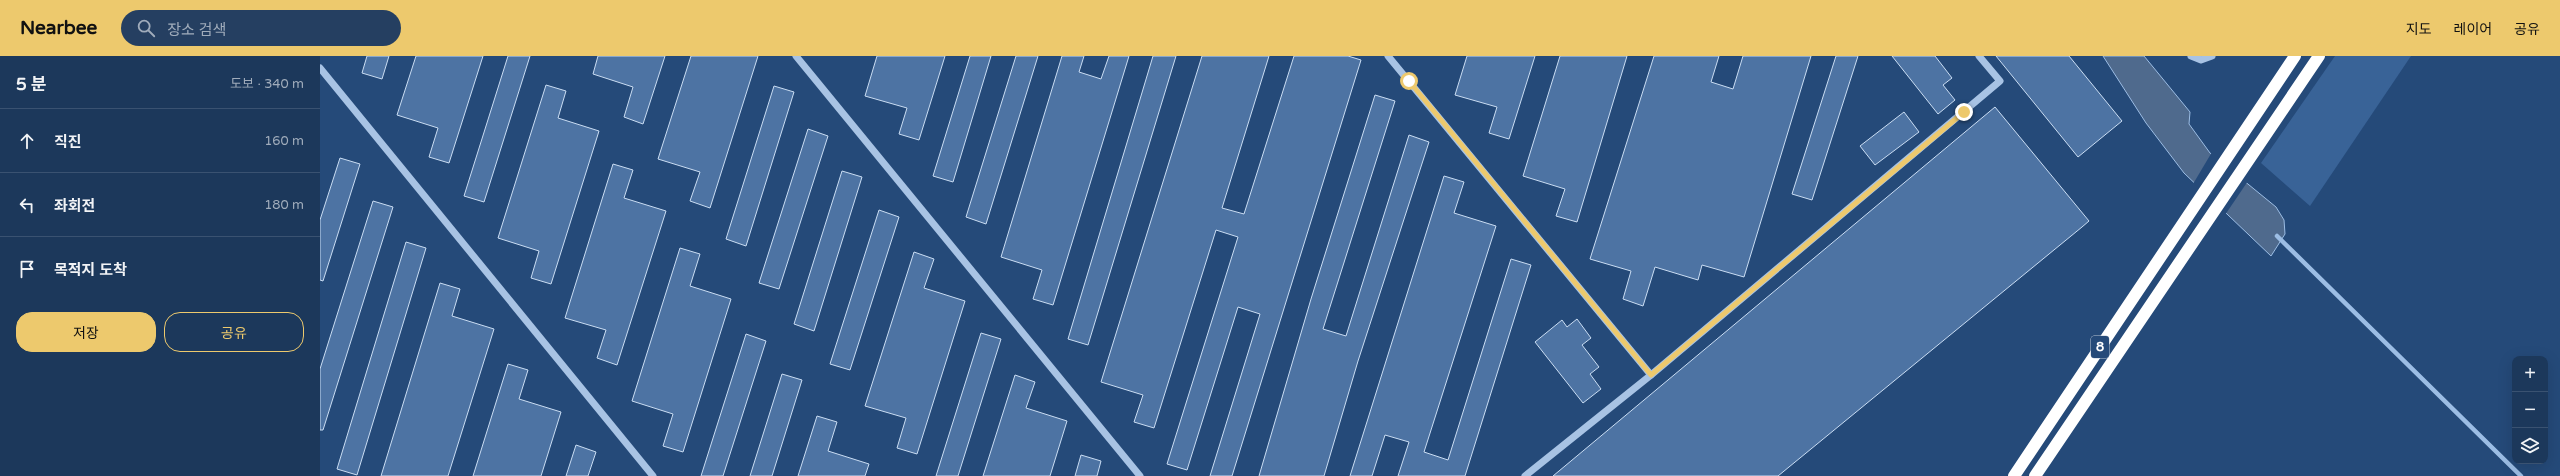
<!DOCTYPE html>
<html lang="ko">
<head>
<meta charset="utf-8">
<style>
	:root { --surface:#1c385b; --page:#253f61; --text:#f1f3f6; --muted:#a0acbb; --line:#3a5271; --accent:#edc96d }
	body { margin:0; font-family:"Varela Round","Noto Sans KR",sans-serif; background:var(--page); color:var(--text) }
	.controls { position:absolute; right:12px; bottom:12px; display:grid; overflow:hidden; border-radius:8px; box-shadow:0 4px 16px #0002 }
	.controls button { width:36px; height:36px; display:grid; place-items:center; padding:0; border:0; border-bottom:1px solid var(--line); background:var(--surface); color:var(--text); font:20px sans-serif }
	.stop { position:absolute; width:12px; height:12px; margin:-9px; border:3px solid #edc96d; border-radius:50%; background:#fff }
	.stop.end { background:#edc96d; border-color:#fff; box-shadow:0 1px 4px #0008 }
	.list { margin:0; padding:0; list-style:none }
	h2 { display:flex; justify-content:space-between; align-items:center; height:52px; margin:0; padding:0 16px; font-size:17px }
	h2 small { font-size:13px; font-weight:400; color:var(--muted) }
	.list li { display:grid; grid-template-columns:26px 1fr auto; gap:12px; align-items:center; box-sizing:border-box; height:64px; padding:0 16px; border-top:1px solid var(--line) }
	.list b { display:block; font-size:15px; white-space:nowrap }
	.list em { font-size:13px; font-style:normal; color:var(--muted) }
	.actions { display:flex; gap:8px; padding:12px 16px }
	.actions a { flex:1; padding:9px 0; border:1px solid var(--accent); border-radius:16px; text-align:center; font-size:14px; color:var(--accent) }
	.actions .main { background:var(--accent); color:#111 }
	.icon { flex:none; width:22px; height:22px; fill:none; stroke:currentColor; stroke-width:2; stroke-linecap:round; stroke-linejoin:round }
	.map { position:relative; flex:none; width:2240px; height:420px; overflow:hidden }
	header { display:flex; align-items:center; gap:24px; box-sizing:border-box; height:56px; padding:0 20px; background:var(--accent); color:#111 }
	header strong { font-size:19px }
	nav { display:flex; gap:22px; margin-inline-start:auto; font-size:14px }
	.search { width:280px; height:36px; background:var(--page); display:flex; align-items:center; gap:10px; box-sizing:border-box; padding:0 14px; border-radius:22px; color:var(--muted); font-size:15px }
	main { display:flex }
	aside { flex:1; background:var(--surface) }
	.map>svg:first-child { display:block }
	.green { fill:#396397 }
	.water { fill:#4f6a8d; stroke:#9cbde4 }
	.pier { fill:#254a79 }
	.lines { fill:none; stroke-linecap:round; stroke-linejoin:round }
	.stream { stroke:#9cbde4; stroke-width:4.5 }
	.building { fill:#4d73a3; stroke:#caddf3 }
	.minor { stroke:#a8c3e4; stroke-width:7 }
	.highway { stroke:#fff; stroke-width:12 }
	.route { stroke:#edc96d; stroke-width:5 }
	.labels { text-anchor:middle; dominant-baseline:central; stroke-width:3; stroke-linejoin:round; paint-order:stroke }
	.shield { fill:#254a79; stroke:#bec9d7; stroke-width:1 }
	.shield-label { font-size:13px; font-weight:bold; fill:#fff }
</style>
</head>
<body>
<header>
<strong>Nearbee</strong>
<div class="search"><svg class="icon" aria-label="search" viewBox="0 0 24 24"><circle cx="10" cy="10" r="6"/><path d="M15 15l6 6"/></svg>장소 검색</div>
<nav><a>지도</a><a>레이어</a><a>공유</a></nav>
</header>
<main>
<aside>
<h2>5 분<small>도보 · 340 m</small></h2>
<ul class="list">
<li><svg class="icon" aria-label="ahead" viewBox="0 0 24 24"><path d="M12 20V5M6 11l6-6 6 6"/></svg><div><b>직진</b></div><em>160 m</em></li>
<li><svg class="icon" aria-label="left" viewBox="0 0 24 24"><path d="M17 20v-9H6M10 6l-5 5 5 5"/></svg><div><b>좌회전</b></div><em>180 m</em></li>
<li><svg class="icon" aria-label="arrive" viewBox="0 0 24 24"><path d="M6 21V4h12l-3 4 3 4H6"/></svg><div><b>목적지 도착</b></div></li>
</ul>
<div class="actions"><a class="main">저장</a><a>공유</a></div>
</aside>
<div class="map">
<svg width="2240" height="420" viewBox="0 0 2240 420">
	<rect width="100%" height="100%" fill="#254a79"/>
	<path class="green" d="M2015,0h76l-101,150 -49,-43z"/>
	<path class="water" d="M1783,0h41l46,56 -1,12 21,29 66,54 8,13 1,14 -14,22 -87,-83 -38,-50z"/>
	<path class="pier" d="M1892,96l36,29 -23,34 -32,-31z"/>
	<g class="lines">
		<path class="stream" d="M1957,180l244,240"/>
	</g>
	<g class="building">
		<path d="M47,0h22l-7,23 -20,-6z"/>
		<path d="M96,0h67l-34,107 -20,-6 9,-29 -41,-13z"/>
		<path d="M188,0h22l-46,146 -20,-6z"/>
		<path d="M278,0h67l-22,68 -19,-7 9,-30 -40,-13z"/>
		<path d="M371,0h67l-48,152 -20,-7 10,-29 -42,-13z"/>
		<path d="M557,0h68l-26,84 -20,-6 8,-26 -42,-12z"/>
		<path d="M650,0h21l-38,126 -20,-6z"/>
		<path d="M696,0h22l-52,168 -20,-7z"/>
		<path d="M742,0h22l-5,16 22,7 8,-23h20l-76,249 -20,-6 9,-29 -41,-13z"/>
		<path d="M833,0h23l-88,289 -20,-6z"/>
		<path d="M882,0h67l-47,152 22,6 50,-158h54l13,4 -129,416h-22l50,-162 -22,-7 -51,163 -20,-6 71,-227 -22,-7 -62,198 -20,-6 9,-27 -42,-13z"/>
		<path d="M1147,0h68l-26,83 -20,-6 8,-26 -42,-12z"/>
		<path d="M1240,0h67l-50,166 -21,-6 9,-27 -42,-13z"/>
		<path d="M1334,0h65l-8,26 22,7 10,-33h68l-67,221 -42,-12 -4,15 -43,-13 -12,39 -20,-7 8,-28 -41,-12z"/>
		<path d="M1516,0h22l-46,144 -20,-6z"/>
		<path d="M1572,0h43l17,22 -9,7 12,15 -17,14z"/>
		<path d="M1676,0h73l53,65 -44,36z"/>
		<path d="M226,29l20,6 -8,27 41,13 -48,153 -20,-6 8,-27 -41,-13z"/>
		<path d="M454,30l20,6 -48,154 -20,-7z"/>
		<path d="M1055,39l20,6 -72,228 23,7 63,-201 20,7 -71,219 -34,115h-65l52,-177z"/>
		<path d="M1675,51l94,114 -7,6 -304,249h-225z"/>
		<path d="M1584,56l15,20 -44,33 -15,-19z"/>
		<path d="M488,73l20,7 -49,153 -20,-6z"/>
		<path d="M20,102l20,6 -37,117 -3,-1v-60z"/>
		<path d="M293,108l20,6 -9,28 42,13 -49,154 -20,-7 9,-28 -41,-12z"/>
		<path d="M522,115l20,6 -48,154 -20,-7z"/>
		<path d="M1124,120l20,6 -10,31 42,13 -72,226 24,8 63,-201 20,6 -66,211h-67l11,-34 -24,-7 -13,41h-22z"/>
		<path d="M53,145l20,6 -70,223h-3v-61z"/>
		<path d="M559,154l20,7 -49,153 -20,-6z"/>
		<path d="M86,186l20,6 -69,227 -20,-6z"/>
		<path d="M360,192l20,6 -10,32 41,13 -48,153 -20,-6 10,-32 -41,-13z"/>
		<path d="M594,196l20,7 -10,29 41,13 -48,153 -20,-6 9,-30 -41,-12z"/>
		<path d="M120,227l20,6 -8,27 42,13 -46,147h-67z"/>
		<path d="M1257,263l14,19 -9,7 17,22 -9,7 11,15 -18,14 -48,-61 27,-22 5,7z"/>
		<path d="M661,277l20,6 -43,137h-22z"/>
		<path d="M426,278l20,7 -43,135h-22z"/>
		<path d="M188,308l20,6 -9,29 42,13 -20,64h-68z"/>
		<path d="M462,318l20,6 -30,96h-22z"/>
		<path d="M695,319l20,7 -9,26 41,13 -17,55h-67z"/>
		<path d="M497,360l20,6 -9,29 41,13 -4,12h-67z"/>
		<path d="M256,389l20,7 -8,24h-22z"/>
		<path d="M761,399l20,6 -4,15h-22z"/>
	</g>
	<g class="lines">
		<g class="minor">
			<path d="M476,0l344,420"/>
			<path d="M1068,0l263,319"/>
			<path d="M1871,0l10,4 11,-4"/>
			<path d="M0,12l333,408"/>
			<path d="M1205,420l126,-101 349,-294 -21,-25"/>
		</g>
		<g class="highway">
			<path d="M1694,420l281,-420"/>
			<path d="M1715,420l284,-420"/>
		</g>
	</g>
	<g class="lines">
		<path class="route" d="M1089,25l242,294 313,-263"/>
	</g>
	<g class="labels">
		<rect class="shield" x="1771" y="280" width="18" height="22" rx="3"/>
		<g class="shield-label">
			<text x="1780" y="291">8</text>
		</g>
	</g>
</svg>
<div class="controls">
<button>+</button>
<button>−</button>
<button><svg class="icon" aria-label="layers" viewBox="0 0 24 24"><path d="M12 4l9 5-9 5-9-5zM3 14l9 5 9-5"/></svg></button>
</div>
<div class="stop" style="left:1089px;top:25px"></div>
<div class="stop end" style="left:1644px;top:56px"></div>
</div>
</main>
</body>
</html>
